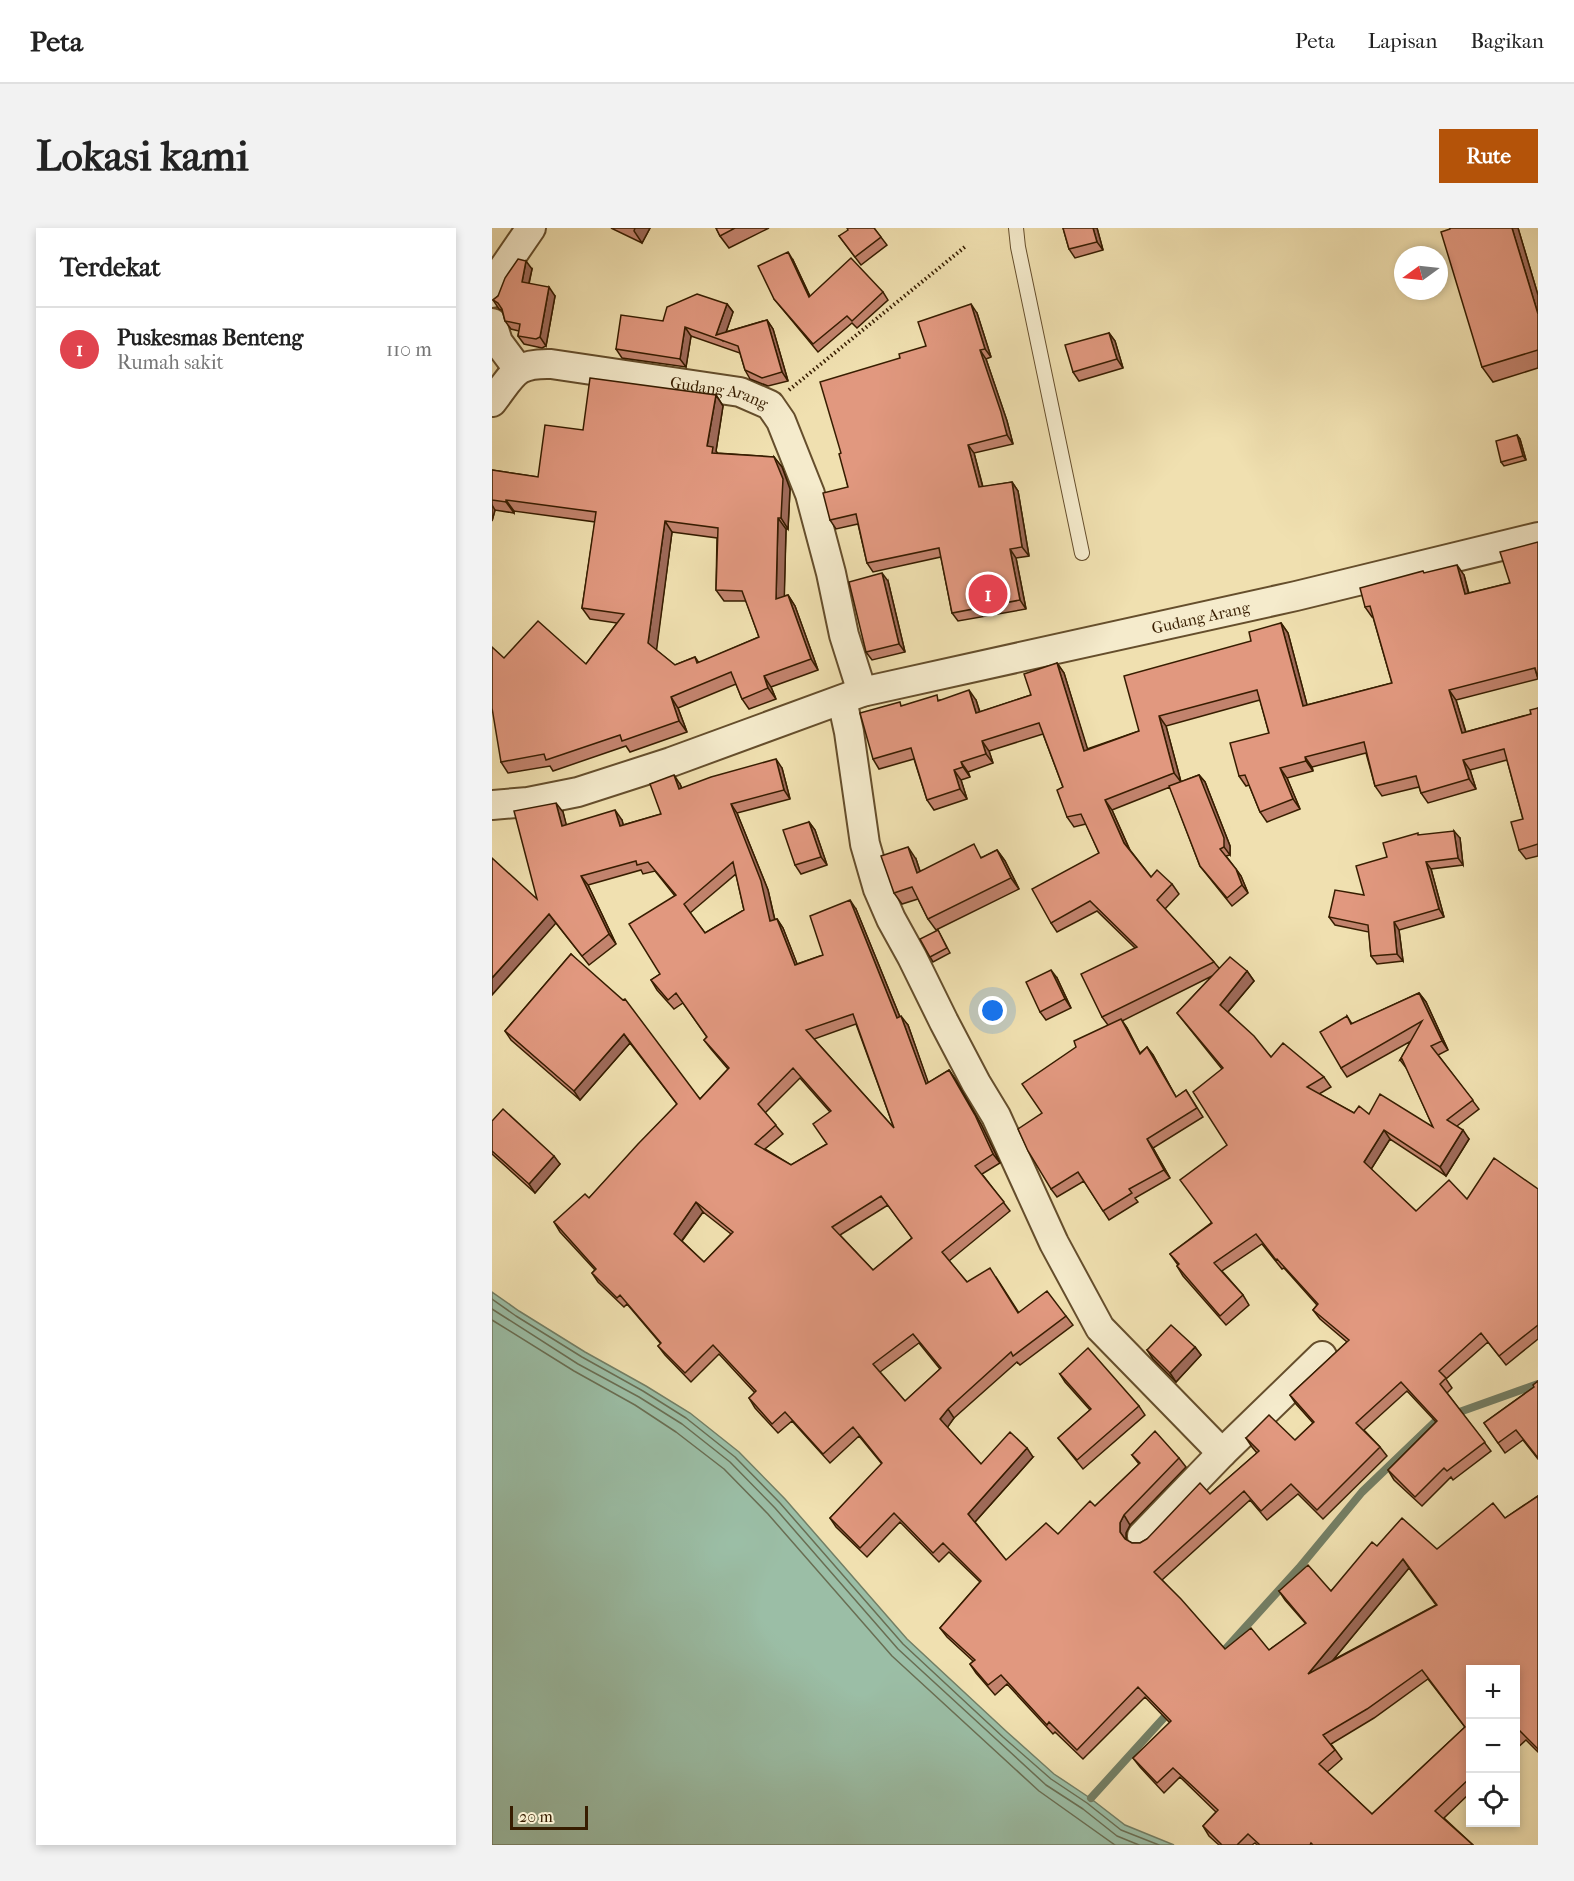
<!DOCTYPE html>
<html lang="id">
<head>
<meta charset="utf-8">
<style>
	:root { --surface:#fff; --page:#f2f2f2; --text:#222; --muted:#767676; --line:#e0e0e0; --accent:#b45309 }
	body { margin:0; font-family:"IM FELL French Canon",serif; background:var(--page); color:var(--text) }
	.controls { position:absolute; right:18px; bottom:18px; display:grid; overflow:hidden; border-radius:0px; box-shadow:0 3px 9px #0003 }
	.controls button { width:54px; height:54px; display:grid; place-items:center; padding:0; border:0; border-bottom:2px solid var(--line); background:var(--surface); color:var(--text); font:30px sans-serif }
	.compass { position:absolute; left:902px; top:18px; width:54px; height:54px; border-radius:50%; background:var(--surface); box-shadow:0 3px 9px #0003; rotate:255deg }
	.scale { position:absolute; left:18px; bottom:15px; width:78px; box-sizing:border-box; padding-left:6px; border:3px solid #371d00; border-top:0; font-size:16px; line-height:21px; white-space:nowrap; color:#371d00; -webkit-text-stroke:4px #f5ebcc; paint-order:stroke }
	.you { position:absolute; left:501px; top:783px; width:21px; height:21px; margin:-15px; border:4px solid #fff; border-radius:50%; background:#1a73e8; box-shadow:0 0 0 9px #1a73e833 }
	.badge { display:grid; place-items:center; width:39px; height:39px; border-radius:50%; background:var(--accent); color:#fff; font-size:20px; font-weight:700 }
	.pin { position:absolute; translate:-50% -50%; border:3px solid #fff; box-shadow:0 2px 6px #0006 }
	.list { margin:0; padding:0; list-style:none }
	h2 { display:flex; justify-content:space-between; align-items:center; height:78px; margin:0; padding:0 24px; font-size:26px }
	h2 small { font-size:20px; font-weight:400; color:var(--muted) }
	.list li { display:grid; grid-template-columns:39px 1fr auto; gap:18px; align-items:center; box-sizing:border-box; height:84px; padding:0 24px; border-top:2px solid var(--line) }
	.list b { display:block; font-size:22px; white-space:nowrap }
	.list p { margin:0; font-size:20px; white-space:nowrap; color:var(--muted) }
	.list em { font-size:20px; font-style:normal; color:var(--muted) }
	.icon { flex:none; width:33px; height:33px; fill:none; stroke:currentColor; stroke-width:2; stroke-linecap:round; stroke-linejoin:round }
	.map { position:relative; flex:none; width:1046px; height:1617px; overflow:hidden; border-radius:0px }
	header { display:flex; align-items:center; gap:36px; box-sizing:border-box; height:84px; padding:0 30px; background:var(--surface); border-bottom:2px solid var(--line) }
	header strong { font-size:28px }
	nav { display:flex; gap:33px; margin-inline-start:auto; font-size:21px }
	.intro { display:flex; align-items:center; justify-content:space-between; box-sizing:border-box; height:144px; padding:0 36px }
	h1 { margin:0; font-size:42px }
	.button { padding:15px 27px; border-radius:0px; background:var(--accent); color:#fff; font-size:21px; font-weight:700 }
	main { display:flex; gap:36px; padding:0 36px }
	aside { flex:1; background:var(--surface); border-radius:0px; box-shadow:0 3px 9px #0003 }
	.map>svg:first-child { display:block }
	.water { fill:#9bbea6; stroke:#737e64; stroke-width:1.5 }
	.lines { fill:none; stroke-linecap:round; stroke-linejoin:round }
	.shore { stroke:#696e53; stroke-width:1.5 }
	.stream { stroke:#737e64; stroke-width:8 }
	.service-casing { stroke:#654e2c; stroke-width:16 }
	.minor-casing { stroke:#654e2c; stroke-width:32 }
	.path { stroke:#371d00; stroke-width:4; stroke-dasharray:1.5 3; stroke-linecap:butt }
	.service { stroke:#f5ebcc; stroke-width:14 }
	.minor { stroke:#f5ebcc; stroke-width:28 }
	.wall { fill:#c2836d; stroke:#371d00; stroke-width:1.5; fill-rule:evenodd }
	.shaded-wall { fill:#9e6a59; stroke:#371d00; stroke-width:1.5 }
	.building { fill:#e1987f; stroke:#371d00; stroke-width:1.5; fill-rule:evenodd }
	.labels { text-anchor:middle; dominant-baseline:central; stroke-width:4.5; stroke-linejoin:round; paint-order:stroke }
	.street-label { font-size:16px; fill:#371d00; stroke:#f5ebcc }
</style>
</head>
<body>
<header>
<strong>Peta</strong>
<nav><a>Peta</a><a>Lapisan</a><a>Bagikan</a></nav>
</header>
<div class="intro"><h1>Lokasi kami</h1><a class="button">Rute</a></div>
<main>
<aside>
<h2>Terdekat<small></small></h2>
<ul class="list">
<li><span class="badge" style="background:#e0444e">1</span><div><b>Puskesmas Benteng</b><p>Rumah sakit</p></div><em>110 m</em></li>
</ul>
</aside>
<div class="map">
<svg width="1046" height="1617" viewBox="0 0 1046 1617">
	<rect width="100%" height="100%" fill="#f0e0b0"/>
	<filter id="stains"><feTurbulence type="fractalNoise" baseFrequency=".00333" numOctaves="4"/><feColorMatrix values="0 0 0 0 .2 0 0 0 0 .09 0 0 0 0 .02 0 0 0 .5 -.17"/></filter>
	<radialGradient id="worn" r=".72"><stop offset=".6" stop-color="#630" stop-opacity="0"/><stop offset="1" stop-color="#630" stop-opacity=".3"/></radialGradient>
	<path class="water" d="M0,1064l27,19 66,41 61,34 44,27 49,39 46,47 122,140 100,93 47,42 36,24 35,27 49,20h-682z"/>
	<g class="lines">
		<g class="shore">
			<path d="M0,1071l24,17 66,41 61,34 43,27 49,39 45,46 123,141 100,93 48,42 36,24 34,27 38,15"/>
			<path d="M0,1081l86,55 61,33 43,27 48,38 45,46 123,141 148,136 37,24 34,27 22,9"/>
			<path d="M0,1092l82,51 61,34 41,27 48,37 44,45 124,142 147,135 76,54"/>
		</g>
		<g class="stream">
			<path d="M730,1425l77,-85 63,-76 75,-72 101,-36"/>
			<path d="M599,1570l79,-87"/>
		</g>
		<g class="service-casing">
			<path id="service" d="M524,0l2,19 64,306"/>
		</g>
		<g class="minor-casing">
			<g id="minor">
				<path d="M0,65l4,-14 35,-51"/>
				<path d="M0,95l6,19 20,27"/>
				<path id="s1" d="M0,174c22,-28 22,-39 59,-38l189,28 30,13 11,16 29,73 21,79 13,62 18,57"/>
				<path d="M350,472l7,32 16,112 13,45 13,30 21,38 32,65 32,61 20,33 58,127 46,85 122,125"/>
				<path id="s2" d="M0,577l36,-3 50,-10 93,-30 191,-70 434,-96 242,-59"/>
				<path d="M650,1308l80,-83 100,-97"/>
			</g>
		</g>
		<path class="path" d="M297,162l177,-144"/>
		<use href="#service" class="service"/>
		<use href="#minor" class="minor"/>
	</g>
	<g class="wall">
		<path d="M119,0h39l-8,15z"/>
		<path d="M224,0h53l-40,20 -9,-12z"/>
		<path d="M382,0l13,17 -26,20 -22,-29z"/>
		<path d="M571,0h34l6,22 -28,8 -6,-9z"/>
		<path d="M958,0h68l20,67v73l-45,14 -11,-15z"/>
		<path d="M301,32l17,36 73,-4 5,8 -31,28 -5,-5 -34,29 -44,-53z"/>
		<path d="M40,41l-3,15 26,12 -9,50 -4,2 -18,-4 -6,-8 1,-5 -8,-2 -6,-8 -3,-11 -3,-1 -6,-9z"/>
		<path d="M235,76l6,8 -7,20 41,-12 6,9 15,52 -20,5 -18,-7 -5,-9 -5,-17 -49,-17 -5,31 -64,-9 -6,-9 47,-28z"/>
		<path d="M485,85l14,44 -5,2 21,62 6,23 -39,9 9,34 29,-5 6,9 11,65 -13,2 10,51 -68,12 -6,-8 -11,-56 -68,15 -6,-9 -9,-39 -22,5 -6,-9 18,-33 -7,-34 85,-107z"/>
		<path d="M617,105l6,8 8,27 -44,13 -6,-9z"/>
		<path d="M224,167l7,11 -7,45 1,2 57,4 8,10 8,22 -2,40h-2l-2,67 4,-1 7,11 23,64 -47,17 5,12 -27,10 -7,-10 -6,-15 -58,24 9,24 -57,20 -4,-6 -73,25 -3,-5 -42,7 -7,-11 3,-104 82,6 31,-41 -27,-4 -8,-11 13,-86 -81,-11v2l-19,-3 -3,11v-51l46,7 45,-47zM180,304l45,6 -1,52 8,11h22l13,36 -60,26 -4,-6 -20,8 -19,-15z"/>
		<path d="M1025,207l3,4 6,21 -22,6 -3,-4z"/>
		<path d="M932,345l40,2 5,18 41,-10 28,96 -82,21 10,32 65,-18 7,-6v148l-12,3 -7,-9 4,-31 -16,-59 -37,10 6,19 -48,14 -7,-10 -2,-6 -37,9 -7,-10 -9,-33 -54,14 1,4 -26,7 13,31 -33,13 -7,-10 -11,-27 -3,1 -7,-10 30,-43 -9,-33 -94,26 15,56 18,-7 6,7 25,64v9l-4,1 15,20 7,17 -16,13 -32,-40 -30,-79 -58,23 18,40 21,27 21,7 7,10 -14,15 49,53 5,6 28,3 7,10 -26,31 43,45 53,20 7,10 -12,7 35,19 15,1 64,13 -26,-58 -7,-9 11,-19 -64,36 -6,-9 6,-52 5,8 67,-31 7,9 22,48 -10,5 41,54 -22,17 12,13 -23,37 -56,-37 -19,30 45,42 51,-12 71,-10v150l-32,26 -18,-23 -42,37 6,9 -5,5 44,58 -38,29 -2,-3 -29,29 -28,-26 -6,-10 48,-48 -29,-31 -43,39 16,17 7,9 -64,63 -25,-25 -31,26 -17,-20 -88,80 63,69 44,1 37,-26 -21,-24 -6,-9h52l46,-45 60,3 68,-31 33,-22v256l-12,-12 -11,10v-80h-45v123l-26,25 29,27h-216l-2,-2 -3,2h-33l-10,-9 -6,-10 13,-14 -36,-35 -16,16 -24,-26 -7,-9 37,-35 -25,-26 -62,62 -28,-27 -2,2 -46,-50 -12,11 -19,-22 -6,-9 3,-3 -26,-24 -7,-9 40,-46 -31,-30 -10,10 -39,-40 -33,35 -31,-30 -6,-9 52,-54 -23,-28 -29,27 -38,-42 -14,12 -23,-25 -6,-10 6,-5 -36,-39 -28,28 -26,-27 -7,-9 3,-2 -34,-40 -3,3 -26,-25 -6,-9 3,-3 -35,-38 -6,-10 35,-24 88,-94 -47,-61 -50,57 -69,-60 -6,-9 66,-77 129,145 28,-30 -17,-20 -7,-9 3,-3 -24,-34 -9,6 -17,-19 -6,-10 9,-6 15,-78 -20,-25 -12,3 -2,-4 -53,15 28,59 -27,21 -52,-66 26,-87 3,13 56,-5 1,5 38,-11 19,-30 2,4 100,-20 8,31 -53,14 31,77 7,30 2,-1 6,9 14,36 26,-9 33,-46 44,108 8,8 20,58 21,-13 6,9 26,45 19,39 -18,11 28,37 -61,50 18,21 29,-5 23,36 47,3 7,9 -53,40 -3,-3 -63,56 -7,9 34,37 52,-7 -58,65 31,38 52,-26 37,-28 44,-42 -7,-9 47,3 7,9 -56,58 -4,8v7l6,3h8l7,-4 63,-45 47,-41 -5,-6 -6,-9 49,2 18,-17 -17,-19 -6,-9 57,-53 -27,-23 -7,-9 4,-5 -33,-37 -2,1 -20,-25 -40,27 21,24 6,10 -23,20 -43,-49 -6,-10 1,-1 -8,-11 41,-31 16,-78 -5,-76 -45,-56 35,-37 -90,45 5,7 13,25 7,-6 6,8 23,42 10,-7 17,27 -50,31 17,30 -35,20 3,4 -29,18 -25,-39 -27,16 -6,-8 -9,-76 66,-88 -6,-8 33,-69 -38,-37 -40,21 -6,-9 48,-70 -13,-29 -12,3 -7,-10 -4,-30 -20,-53 -54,17 4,12 -25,9 2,5 -9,3 6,19 -33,11 -7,-10 -13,-41 -35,10 -6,-10 30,-53 37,-6h36l4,12 51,-17 26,-32 7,10 23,76 52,-18 112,-90 30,-18 7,10 19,72 85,-22 -19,-66h-1l-7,-10zM244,646l8,36 -39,23 -15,-20zM364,796l38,104 -80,-89zM308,850l30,34 -3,32 -36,21 -26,-16 18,-15 -18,-21zM396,977l24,33 -39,32 -33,-35zM211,984l28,22 -27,28 -22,-21zM427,1115l21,26 -35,32 -25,-29zM917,1340l27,37 -103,55zM936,1451l37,48 -93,87 -45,-42 15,-13 -11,-15 43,-26z"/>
		<path d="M396,353l17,71 -33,8 -6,-8z"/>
		<path d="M317,594l6,8 12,35 -26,9 -6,-9z"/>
		<path d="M927,607l41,3 3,27 -32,4 13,48 -45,13 4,31 -26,3 -6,-8 -2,-24 -34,-7 -6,-8 35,-22 23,-38z"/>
		<path d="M505,622l8,11 14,28 -83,41 -8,-11 -10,-20 -16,5 -8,-11 22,-34 4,12 63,-14z"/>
		<path d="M446,702l12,23 -17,9 -3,-5z"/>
		<path d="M565,750l14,30 -25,12 -6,-8z"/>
		<path d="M0,893l68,43 -25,29 -43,-39z"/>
		<path d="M703,1119l6,8 -25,27 -23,-23 -6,-9z"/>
		<path d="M568,1146l79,32 6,9 -62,54 -25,-31 32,-28 -25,-28z"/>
		<path d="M1046,1153v78l-15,-19 -18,13 -21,-30 50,-36z"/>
	</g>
	<g class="shaded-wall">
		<path d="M143,0h15l-8,15 -8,-12z"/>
		<path d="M601,0h4l6,22 -6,-8z"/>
		<path d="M1020,0h6l20,67v19z"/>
		<path d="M296,24l5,8 21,45 -5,-8z"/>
		<path d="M34,33l6,8 -5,22 -5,-9z"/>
		<path d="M57,59l6,9 -9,50 -6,-9z"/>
		<path d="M235,76l6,8 -10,29 -7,-6z"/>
		<path d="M479,76l6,9 14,44 -6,-8z"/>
		<path d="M275,92l6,9 15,52 -6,-9z"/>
		<path d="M193,99l6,9 -5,31 -6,-8z"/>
		<path d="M617,105l6,8 8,27 -6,-9z"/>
		<path d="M488,122l6,9 21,62 6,23 -6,-9z"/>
		<path d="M224,167l7,11 -7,45 5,7 -1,6 -13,-18z"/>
		<path d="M1025,207l3,4 6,21 -3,-4z"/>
		<path d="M476,217l6,8 11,43 -6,-9z"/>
		<path d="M282,229l8,10 8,22 -2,40 -7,-11z"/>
		<path d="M520,254l6,9 11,65 -7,-9z"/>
		<path d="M14,272l8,11v2l-8,-11z"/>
		<path d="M0,277l3,5 -3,11z"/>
		<path d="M286,290l8,11 -2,81 -8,-11z"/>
		<path d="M173,293l7,11 -16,122 -8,-11z"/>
		<path d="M518,321l6,9 10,51 -6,-9z"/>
		<path d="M965,337l7,10 7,29 -6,-10z"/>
		<path d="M390,345l6,8 17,71 -6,-8z"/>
		<path d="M296,367l7,11 23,64 -7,-11z"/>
		<path d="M789,395l7,10 22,83 -7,-10z"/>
		<path d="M565,435l7,10 27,87 -7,-9z"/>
		<path d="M272,448l7,11 5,12 -8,-11z"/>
		<path d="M477,462l7,10 7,23 -7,-10z"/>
		<path d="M957,462l7,10 13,43 -7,-10z"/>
		<path d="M179,469l7,11 9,24 -8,-11z"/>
		<path d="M667,488l7,10 15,56 -7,-9z"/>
		<path d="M490,513l7,10 4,12 -7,-9z"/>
		<path d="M813,529l7,10 1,4 -7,-10z"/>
		<path d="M284,531l6,9 8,31 -6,-9z"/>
		<path d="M971,532l7,10 6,19 -7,-10z"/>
		<path d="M469,534l7,10 2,5 -7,-10z"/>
		<path d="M788,540l7,10 13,31 -7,-10z"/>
		<path d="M462,542l7,10 6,19 -7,-10z"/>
		<path d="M182,547l6,9 5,14 -6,-9z"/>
		<path d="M707,547l6,7 25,64v9l-6,-8z"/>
		<path d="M613,572l7,10 19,43 -7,-10z"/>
		<path d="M64,575l7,9 6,23 -7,-9z"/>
		<path d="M239,576l6,9 31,77 9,40 -7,-9z"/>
		<path d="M123,582l7,10 4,15 -6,-9z"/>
		<path d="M317,594l6,8 12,35 -6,-8z"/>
		<path d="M962,603l6,7 3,27 -5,-7z"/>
		<path d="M416,619l8,12 8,25 -7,-11z"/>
		<path d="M505,622l8,11 14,28 -8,-11z"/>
		<path d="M934,634l5,7 13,48 -5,-8z"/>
		<path d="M744,641l5,7 7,17 -6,-8z"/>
		<path d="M89,648l7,9 28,59 -7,-10z"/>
		<path d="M358,672l6,9 48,118 -7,-9z"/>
		<path d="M57,686l7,9 -64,72v-17z"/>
		<path d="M285,691l6,9 18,46 -6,-9z"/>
		<path d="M902,694l5,8 4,31 -6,-7z"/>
		<path d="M559,742l6,8 14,30 -6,-9z"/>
		<path d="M755,743l7,10 -28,33 -6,-9z"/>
		<path d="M927,765l7,9 22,48 -6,-9z"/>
		<path d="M409,788l7,9 24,68 -6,-9z"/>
		<path d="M629,791l6,9 18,35 -5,-9z"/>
		<path d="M132,806l6,9 -50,57 -6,-9z"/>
		<path d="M655,819l6,8 28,51 -5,-9z"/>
		<path d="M457,842l6,9 26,45 19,39 -7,-9z"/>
		<path d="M892,902l6,9 -20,32 -6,-9z"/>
		<path d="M971,902l6,9 -23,37 -6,-9z"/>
		<path d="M655,911l6,9 17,30 -6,-8z"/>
		<path d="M62,928l6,8 -25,29 -6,-9z"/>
		<path d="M204,974l7,10 -23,31 -6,-9z"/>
		<path d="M703,1119l6,8 -25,27 -6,-9z"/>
		<path d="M456,1181l6,9 -7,10 -7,-9z"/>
		<path d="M535,1220l6,9 -59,66 -6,-9z"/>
		<path d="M632,1287l6,10 -4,8v8l-6,-9v-9z"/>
		<path d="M911,1331l6,9 -95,115 -6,-9z"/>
	</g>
	<g class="building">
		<path d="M224,0h19l-15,8z"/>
		<path d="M355,0h27l7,9 -26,20 -16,-21 9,-6z"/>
		<path d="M571,0h30l4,14 -28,7z"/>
		<path d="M958,0h62l26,86v36l-56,17 -41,-135 9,-3z"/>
		<path d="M296,24l21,45 42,-39 32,34 -31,29 -5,-5 -34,28 -39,-45 -16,-33z"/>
		<path d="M26,31l8,2 -4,21 27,5 -9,50 -4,2 -18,-3 2,-12 -15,-3 -3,-12 -4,-6 -5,-3 5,-4 7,-18z"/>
		<path d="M205,66l30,10 -11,31 51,-15 15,52 -20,6 -17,-8 -7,-24 -53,-19 -5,32 -64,-10 5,-34 42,6 4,-14z"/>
		<path d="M479,76l14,45 -5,1 21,62 6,23 -39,10 11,42 33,-5 10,65 -12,2 10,51 -68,13 -13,-65 -72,15 -11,-49 -26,6 -7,-27 25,-6 -9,-33 2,-1 -21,-71 80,-24 -1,-4 27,-8 -8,-24z"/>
		<path d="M617,105l8,26 -44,13 -8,-27z"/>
		<path d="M98,150l126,17 -9,51 6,1 -1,6 62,4 9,22 -2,39h-3l-2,81 12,-4 23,64 -47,17 4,12 -26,11 -11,-27 -60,25 8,24 -57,20 -2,-6 -74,25 -2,-6 -43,8 -9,-54v-61l12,11 34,-37 48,43 38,-50 -42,-6 14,-96 -90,-12v2l-14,-2v-30l46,7 7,-52 38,5zM173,293l53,7 -2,62 26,1 17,46 -62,26 -2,-6 -20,8 -27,-22z"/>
		<path d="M1025,207l6,21 -22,6 -5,-21z"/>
		<path d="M1046,314v136l-3,-10 -86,22 13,43 69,-19 -1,-4 8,-2v136l-19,6 -8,-28 12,-3 -19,-70 -41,11 6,19 -48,14 -5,-17 -41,10 -11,-44 -59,15 1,4 -26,7 13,31 -33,13 -15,-37 -6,1 -9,-33 39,-10 -12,-43 -98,26 15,57 -69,27 19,43 27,34 6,-7 15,14 -15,16 57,62 -112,55 -21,-43 56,-27 -47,-46 -39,22 -19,-34 67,-36 -18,-39 -14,3 -10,-27 6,-3 -24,-64 -57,18 4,13 -25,8 2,5 -9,3 6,19 -33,11 -16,-52 -38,11 -13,-46 40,-11 1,4 36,-11 1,6 31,-11 7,23 55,-18 -7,-21 33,-11 27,88 55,-20 -15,-55 127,-35 -2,-9 32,-9 22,83 89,-23 -22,-77 -5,1 -5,-19 63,-17 1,2 33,-8 8,29 45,-11 -10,-31z"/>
		<path d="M390,345l17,71 -33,8 -17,-70z"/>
		<path d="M284,531l8,31 -53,14 30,77 9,40 7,-2 18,46 28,-10 -13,-39 40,-16 47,118 4,-2 25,68 23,-14 26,45 18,39 -18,12 29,36 -62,50 25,30 23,-14 28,45 29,-22 19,25 -53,40 -2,-4 -63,57 -8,10 41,45 29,-32 17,16 -59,66 38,46 40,-37 12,11 32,-33 5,5 45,-43 -8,-8 23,-24 24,27 -55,57 -4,8v9l5,7 7,4h8l7,-4 53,-56 10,11 49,-43 -13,-13 23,-23 26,25 19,-18 -24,-27 59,-55 -36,-30 5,-6 -41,-45 -1,1 -20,-26 -42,29 29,32 -23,21 -43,-50 2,-2 -9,-10 42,-31 -32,-43 47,-35 -34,-53 30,-24 -46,-55 53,-56 17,14 -27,34 34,31 17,21 12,-14 41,34 -17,10 47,26 5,-7 10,8 11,-20 53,33 -31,-68 -2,1 22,-39 -81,47 -21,-36 27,-16 4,8 68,-31 23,48 -11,5 42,54 -26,20 16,10 -23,37 -56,-37 -20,32 52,49 33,-31 18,19 27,-41 44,31v136l-39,31 -18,-23 -42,38 7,7 -6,6 45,58 -38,29 -3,-3 -29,29 -27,-27 49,-49 -36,-39 -45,41 24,24 -63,63 -26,-26 -30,27 -17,-20 -90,81 27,27 44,50 26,-21 18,22 37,-27 -27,-32 29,-26 23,26 41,-49 5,4 25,-28 35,31 56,-46 12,15 33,-22v253l-18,-18 -5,4v-65h-45v108l-35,33 38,34h-160l-2,-2 -1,2h-50l-12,-11 -11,11h-15l-19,-19 15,-16 -45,-42 -16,15 -24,-25 38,-37 -33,-34 -61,63 -28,-28 -2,3 -46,-50 -13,10 -18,-21 5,-4 -35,-32 41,-47 -38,-38 -10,10 -39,-40 -34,35 -30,-30 52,-55 -29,-36 -30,27 -38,-42 -13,12 -23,-26 7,-7 -43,-46 -28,28 -27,-27 3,-3 -41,-48 -3,3 -25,-25 4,-4 -42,-47 31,-28 4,4 49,-54 39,-40 -53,-70 -50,57 -69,-60 66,-77 52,46 2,-1 75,100 29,-31 -25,-28 3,-3 -31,-44 -8,7 -17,-20 9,-6 -31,-50 47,-29 -28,-33 -11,3 -1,-4 -55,15 28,58 -27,22 -33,-42 -57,64v-120l45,41 -23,-88 42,-8 6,23 53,-16 5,16 41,-12 -11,-30 24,-9 5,14 32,-12zM241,634l11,48 -39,23 -21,-29zM361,786l41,114 -88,-98zM301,840l38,43 -18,13 14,20 -36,21 -36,-21 21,-19 -18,-21zM389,968l31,42 -39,32 -41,-43zM204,974l37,30 -29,30 -30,-28zM421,1106l28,34 -36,33 -32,-37zM911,1331l34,46 -129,69zM930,1442l43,57 -93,87 -53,-50 16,-14 -12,-15 44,-26z"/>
		<path d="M707,547l25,63v9l-4,2 16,20 6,16 -15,13 -27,-32 -31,-80z"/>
		<path d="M317,594l12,35 -26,8 -12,-35z"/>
		<path d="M962,603l4,27 -32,4 13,47 -45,13 3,32 -26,2 -3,-31 -39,-8 6,-27 29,5 -8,-29 31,-9 -4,-14 35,-10v2z"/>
		<path d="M482,616l7,14 16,-8 14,28 -83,41 -16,-32 -18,6 -13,-37 27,-9 9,26z"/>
		<path d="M446,702l9,18 -17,9 -10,-18z"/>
		<path d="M559,742l14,29 -25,13 -14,-30z"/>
		<path d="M629,791l19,35 7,-7 29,50 10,-7 11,18 -50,31 17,31 -35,19 3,4 -29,18 -25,-39 -27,17 -23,-38 -10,-22 24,-16 -20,-29 54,-37 -2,-6z"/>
		<path d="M11,881l51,47 -25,28 -37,-33v-30z"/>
		<path d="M679,1097l24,22 -25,26 -23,-23z"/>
		<path d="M596,1120l51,58 -62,54 -19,-22 33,-29 -31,-35z"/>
		<path d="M1046,1153v77l-22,-28 -18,13 -14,-20 50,-36 -1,-2z"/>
	</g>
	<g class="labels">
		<g class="street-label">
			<text stroke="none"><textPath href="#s1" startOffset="246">Gudang Arang</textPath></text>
			<text stroke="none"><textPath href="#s2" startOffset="735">Gudang Arang</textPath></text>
		</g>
	</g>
	<rect width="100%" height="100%" filter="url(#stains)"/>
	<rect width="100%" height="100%" fill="url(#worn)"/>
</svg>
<div class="controls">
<button>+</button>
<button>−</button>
<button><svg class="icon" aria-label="locate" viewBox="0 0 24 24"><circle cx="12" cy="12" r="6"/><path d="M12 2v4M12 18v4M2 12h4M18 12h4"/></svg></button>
</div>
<svg class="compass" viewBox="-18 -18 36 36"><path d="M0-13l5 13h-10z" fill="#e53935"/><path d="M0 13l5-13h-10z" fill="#767676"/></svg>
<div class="scale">20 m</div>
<div class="you"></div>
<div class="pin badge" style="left:496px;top:366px;background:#e0444e">1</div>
</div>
</main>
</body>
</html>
